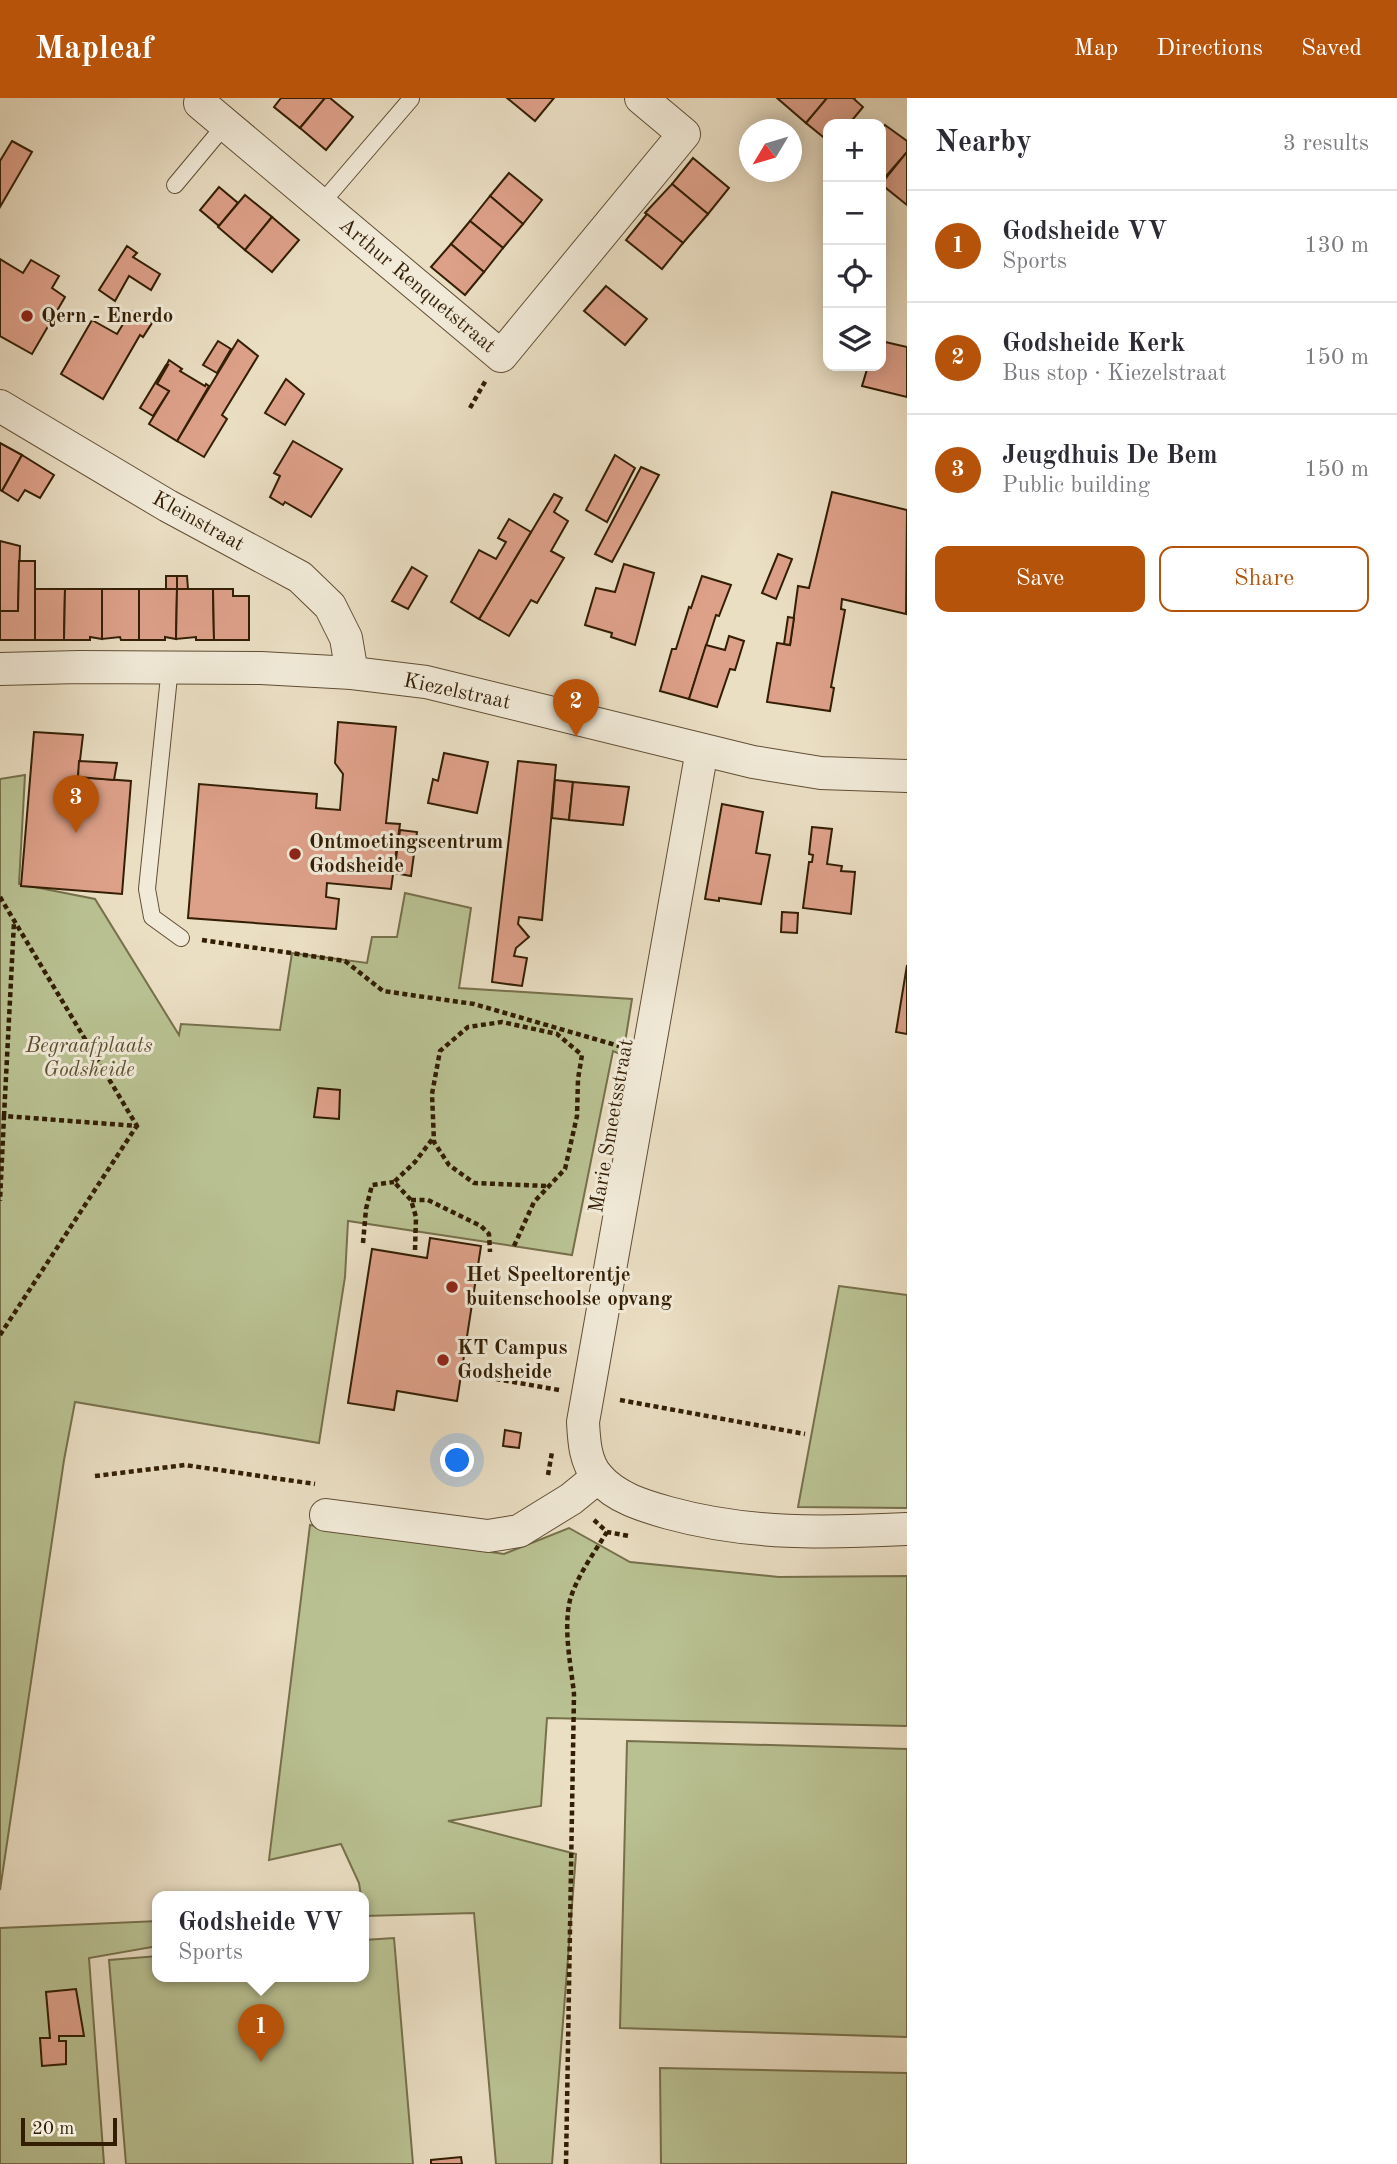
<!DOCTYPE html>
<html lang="en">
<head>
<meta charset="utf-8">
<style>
	:root { --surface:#fff; --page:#f2f2f3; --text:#2b2b33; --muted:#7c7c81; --line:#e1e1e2; --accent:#b45309 }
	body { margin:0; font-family:"Old Standard TT",serif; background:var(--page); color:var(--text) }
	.controls { position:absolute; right:21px; top:21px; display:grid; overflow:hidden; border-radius:14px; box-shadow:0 4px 18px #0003 }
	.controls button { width:63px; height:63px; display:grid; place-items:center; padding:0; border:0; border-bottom:2px solid var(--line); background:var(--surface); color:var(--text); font:35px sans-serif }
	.compass { position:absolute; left:739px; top:21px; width:63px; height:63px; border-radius:50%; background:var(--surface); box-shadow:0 4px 18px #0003; rotate:232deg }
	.scale { position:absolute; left:21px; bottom:18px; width:96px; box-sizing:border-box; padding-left:7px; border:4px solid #331e04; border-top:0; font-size:19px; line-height:24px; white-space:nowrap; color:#331e04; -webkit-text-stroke:5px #f1ead8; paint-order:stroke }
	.you { position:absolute; left:458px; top:1363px; width:24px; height:24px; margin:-18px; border:5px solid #fff; border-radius:50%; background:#1a73e8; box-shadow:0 0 0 10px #1a73e833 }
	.badge { display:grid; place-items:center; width:46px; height:46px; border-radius:50%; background:var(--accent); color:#fff; font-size:23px; font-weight:700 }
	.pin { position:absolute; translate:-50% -58px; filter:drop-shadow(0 2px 4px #0008) }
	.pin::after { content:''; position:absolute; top:37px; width:24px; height:21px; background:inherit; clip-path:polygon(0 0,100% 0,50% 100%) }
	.popup { position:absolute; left:152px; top:1793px; width:217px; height:91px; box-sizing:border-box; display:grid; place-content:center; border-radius:14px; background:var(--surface); filter:drop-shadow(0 2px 5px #0005); font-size:23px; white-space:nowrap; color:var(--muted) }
	.popup b { font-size:26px; color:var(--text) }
	.popup::after { content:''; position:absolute; left:50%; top:100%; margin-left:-14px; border:14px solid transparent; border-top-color:var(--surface) }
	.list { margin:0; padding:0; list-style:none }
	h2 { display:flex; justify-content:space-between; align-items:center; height:91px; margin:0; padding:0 28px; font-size:30px }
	h2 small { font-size:23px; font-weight:400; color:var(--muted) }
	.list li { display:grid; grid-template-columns:46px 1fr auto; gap:21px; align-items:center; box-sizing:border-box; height:112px; padding:0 28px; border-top:2px solid var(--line) }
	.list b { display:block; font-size:26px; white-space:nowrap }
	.list p { margin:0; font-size:23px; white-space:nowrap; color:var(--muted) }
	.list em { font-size:23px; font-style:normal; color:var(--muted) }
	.actions { display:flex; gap:14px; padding:21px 28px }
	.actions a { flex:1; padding:16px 0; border:2px solid var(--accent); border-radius:14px; text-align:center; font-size:24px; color:var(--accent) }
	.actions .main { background:var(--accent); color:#fff }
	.icon { flex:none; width:38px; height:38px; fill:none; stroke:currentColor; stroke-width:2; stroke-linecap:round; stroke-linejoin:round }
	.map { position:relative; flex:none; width:907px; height:2066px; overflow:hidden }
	header { display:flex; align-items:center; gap:42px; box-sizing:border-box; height:98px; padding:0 35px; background:var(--accent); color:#fff }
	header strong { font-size:33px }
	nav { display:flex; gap:38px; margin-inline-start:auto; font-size:24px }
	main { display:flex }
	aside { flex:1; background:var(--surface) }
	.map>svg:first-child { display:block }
	.green { fill:#b9c192; stroke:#76704b; stroke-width:2 }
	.building { fill:#dda089; stroke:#331e04; stroke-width:2 }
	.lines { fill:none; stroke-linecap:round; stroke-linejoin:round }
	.service-casing { stroke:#614e34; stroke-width:18 }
	.minor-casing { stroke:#614e34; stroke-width:34 }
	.path { stroke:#331e04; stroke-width:4.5; stroke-dasharray:5 3.5; stroke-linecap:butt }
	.service { stroke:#f1ead8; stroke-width:16 }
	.minor { stroke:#f1ead8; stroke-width:32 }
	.poi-dot { fill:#8f2418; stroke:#f1ead8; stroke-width:2.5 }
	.labels { text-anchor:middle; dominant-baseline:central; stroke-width:6; stroke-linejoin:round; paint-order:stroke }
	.street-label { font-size:21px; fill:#331e04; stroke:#f1ead8 }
	.poi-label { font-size:21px; font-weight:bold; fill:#331e04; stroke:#f1ead8; text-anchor:start }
	.park-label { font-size:21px; font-style:italic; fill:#5b4f2f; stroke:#f1ead8 }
</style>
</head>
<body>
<header>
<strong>Mapleaf</strong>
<nav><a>Map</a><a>Directions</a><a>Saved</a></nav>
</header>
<main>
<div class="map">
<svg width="907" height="2066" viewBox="0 0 907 2066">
	<rect width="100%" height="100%" fill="#eadec3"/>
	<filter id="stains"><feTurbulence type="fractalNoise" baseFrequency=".00286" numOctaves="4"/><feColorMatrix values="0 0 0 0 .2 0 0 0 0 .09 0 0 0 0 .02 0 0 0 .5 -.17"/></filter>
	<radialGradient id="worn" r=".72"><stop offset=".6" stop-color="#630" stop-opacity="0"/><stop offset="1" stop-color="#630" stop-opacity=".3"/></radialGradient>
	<g class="green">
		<path d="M25,677l-6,109 76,15 84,136 2,-11 99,6 12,-77 75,10 5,-26h25l8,-44 66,15 -12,80 173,11 -9,56 -10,-4 -41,204 -224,-34 -3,56 -26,166 -244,-41 -11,58 -64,430v-1111z"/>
		<path d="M839,1188l68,9v213l-109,-1z"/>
		<path d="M310,1427l194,29 65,-26 61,34 149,15 128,-1v150l-360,-8 -6,88 -93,15 128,33 -24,310h-56l-22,-251 -110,3v-20h-3l-2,-13 -18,-39 -72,16z"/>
		<path d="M627,1643l280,8v288l-287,-9z"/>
		<path d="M158,1823v25l-69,12 15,206h-104v-236z"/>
		<path d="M394,1840l19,226h-287l-17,-204 49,-4v20h206v-36z"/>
		<path d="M660,1970l247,5v91h-246z"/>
	</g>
	<g class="building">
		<path d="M281,0h44l-25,30 -26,-21z"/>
		<path d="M325,0h5l23,19 -27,33 -26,-22z"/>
		<path d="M507,0h47l-19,23z"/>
		<path d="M777,0h50l-21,25z"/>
		<path d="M827,0h28l-1,1 9,8 -14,17h-21v17l-22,-18z"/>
		<path d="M885,27l22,16v11l-26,30v-51z"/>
		<path d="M12,43l20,11 -32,55v-46z"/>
		<path d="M907,54v53l-26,-21z"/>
		<path d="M693,60l36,30 -21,26 -36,-30z"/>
		<path d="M509,75l33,27 -19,24 -33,-28z"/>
		<path d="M672,86l36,30 -25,29 -38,-30z"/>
		<path d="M219,89l19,16 -19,23 -19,-16z"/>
		<path d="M245,97l27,22 -27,33 -27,-23z"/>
		<path d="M490,98l33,28 -20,24 -33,-27z"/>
		<path d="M647,116l36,29 -21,26 -36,-29z"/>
		<path d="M272,119l27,23 -27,32 -27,-22z"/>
		<path d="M470,123l33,27 -19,24 -33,-28z"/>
		<path d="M451,146l33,28 -19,23 -34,-28z"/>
		<path d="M127,148l10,7 -4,4 27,17 -9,16 -22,-14 -14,25 -16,-11z"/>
		<path d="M0,161l23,14 8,-13 28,16 -7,12 13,9 -33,57 -32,-18z"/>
		<path d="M606,188l41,33 -22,26 -41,-34z"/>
		<path d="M131,213l21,12 -9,14 -3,-2 -37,64 -42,-25 31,-54 25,14z"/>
		<path d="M238,242l20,16 -36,59 5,4 -23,38 -27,-16z"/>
		<path d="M218,243l13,8 -14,24 -14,-8z"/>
		<path d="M881,243l26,6v50l-45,-11 6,-20h13z"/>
		<path d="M169,262l13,9 -2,2 25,15 1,-2 3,2 -32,55 -28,-17 20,-33 -12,-7z"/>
		<path d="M166,267h2l-11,19 12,7 -16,25 -13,-8z"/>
		<path d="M286,281l18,15 -19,31 -20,-12z"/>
		<path d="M293,343l49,28 -31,48 -26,-15 -2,3 -13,-8 10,-21 -6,-3z"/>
		<path d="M0,345l22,12 -20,36 -2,-1z"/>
		<path d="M22,357l32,20 -14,23 -15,-8 -7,11 -16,-10z"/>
		<path d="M615,357l20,13 -28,54 -21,-12z"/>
		<path d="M641,369l18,8 -47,87 -17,-8z"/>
		<path d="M832,394l75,18 -1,104 -64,-15 -1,10 4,1 -14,77 3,1 -4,23 -63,-9 10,-59 13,2 8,-59 11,2z"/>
		<path d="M554,396l8,4 -8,14 14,9 -17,30 13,7 -27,45 -6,-3 -22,36 -30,-17z"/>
		<path d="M509,421l22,13 -52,87 -28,-17 28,-52 17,9 10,-17 -8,-4z"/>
		<path d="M0,443l20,5 -2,65h-18z"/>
		<path d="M778,456l14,5 -16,40 -14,-6z"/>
		<path d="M19,463h16v79h-35v-29h18z"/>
		<path d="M624,466l30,9 -19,72 -24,-8 1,-4 -27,-8 11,-37 19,4z"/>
		<path d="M412,469l15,9 -19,33 -16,-8z"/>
		<rect x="166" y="478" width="11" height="13"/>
		<path d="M177,478h10l1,13h-11z"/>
		<path d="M702,478l29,9 -12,31 -3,-1 -27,84 -29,-8 12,-42h4l13,-42 2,1z"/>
		<path d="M35,491h30l-1,51h-29z"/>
		<path d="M65,491h37v50l-12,-2v3h-26z"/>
		<path d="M102,491h37v51h-18l-1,-3 -18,2z"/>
		<path d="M139,491h38l-1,50 -11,-2v3h-26z"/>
		<path d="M177,491h36l1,51h-18v-3l-20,2z"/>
		<path d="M213,491h20v7h16v44h-35z"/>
		<path d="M788,519l6,1 -4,27 -6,-1z"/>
		<path d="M729,538l15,5 -9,29 -5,-1 -13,38 -28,-8 17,-54 19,5z"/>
		<path d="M338,624l58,5 -10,96 14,1 -9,65 -64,-6 -1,14 13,2 -3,30 -148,-11 11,-134 118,10 -1,14 24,2 3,-36 -8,-11z"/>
		<path d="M34,634l49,3 -5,42 53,4 -9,113 -101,-8z"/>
		<path d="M444,655l44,9 -11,51 -49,-10 5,-24 5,2z"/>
		<path d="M79,663l38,2 -3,17 -36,-3z"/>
		<path d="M518,663l38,4 -14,155 -23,-3 -1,7 11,13 -13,11 -2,8 13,2 -5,28 -30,-4z"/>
		<path d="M555,682l18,2 -4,38 -17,-2z"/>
		<path d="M573,684l56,5 -6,38 -54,-5z"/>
		<path d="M722,706l41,8 -7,41 14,2 -9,49 -42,-6v3l-14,-2z"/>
		<path d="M812,729l20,2 -5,35 15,2 -1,5 14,1 -4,42 -48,-6 6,-46h3l1,-7 -4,-1z"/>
		<path d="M400,732l17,2 -6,44 -17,-3z"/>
		<path d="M782,814l16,1 -1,20 -16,-1z"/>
		<path d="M907,867v69l-11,-2z"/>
		<path d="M318,990l22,2 -1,29 -25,-2z"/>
		<path d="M430,1140l51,8 -24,155 -60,-10 -3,19 -46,-7 24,-154 55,9z"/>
		<path d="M505,1332l16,3 -2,15 -16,-2z"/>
		<path d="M76,1891l8,47h-25v5h7v23l-24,2 -2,-28h10l-4,-46z"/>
		<path d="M461,2059l1,7h-31v-4z"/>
	</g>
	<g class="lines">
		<g class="service-casing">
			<g id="service">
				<path d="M175,87l50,-60"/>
				<path d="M320,107l91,-106"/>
				<path d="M170,569l-23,222 5,28 29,21"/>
			</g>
		</g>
		<g class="minor-casing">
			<g id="minor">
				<path d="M200,5l301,253 183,-222 -43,-36"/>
				<path d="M0,308l168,100 132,71 30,29 16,32 6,35"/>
				<path d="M0,571l79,-2 182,1 91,5 74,9 327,80 68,11 86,3"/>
				<path d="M702,652l-119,672c1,19 2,40 15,55 18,21 46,29 71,36 80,22 156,20 238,16"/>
				<path d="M326,1417l162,21 31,-5 52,-32 27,-22"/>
			</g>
		</g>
		<g class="path">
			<path d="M470,310l16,-28"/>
			<path d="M0,799l137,229 -133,-10 -4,85"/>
			<path d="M202,842l143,21 38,30 91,13 145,42"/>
			<path d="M4,1018l10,-194"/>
			<path d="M411,1102h17l53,26 8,8 1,18"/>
			<path d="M363,1145l3,-34 6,-24 22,-3"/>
			<path d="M514,1148l20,-44 31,-33 12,-53 1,-37 4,-24 -25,-21 -55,-12 -34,5 -28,24 -8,43 2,48 15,23 25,18 73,3"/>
			<path d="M415,1152l1,-33 -5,-17 -17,-18 21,-20 19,-25"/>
			<path d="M0,1237l136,-208"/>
			<path d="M462,1275l97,17"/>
			<path d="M620,1302l185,34"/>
			<path d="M548,1377l4,-23"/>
			<path d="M95,1378l90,-11 130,19"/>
			<path d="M594,1422l13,12 22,4"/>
			<path d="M566,2066l8,-470c-3,-29 -11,-64 -4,-94 7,-24 24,-47 37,-68"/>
		</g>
		<use href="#service" class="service"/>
		<use href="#minor" class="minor"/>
	</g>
	<g class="poi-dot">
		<circle cx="27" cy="218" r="7"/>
		<circle cx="295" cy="756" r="7"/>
		<circle cx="452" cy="1189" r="7"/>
		<circle cx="443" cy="1262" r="7"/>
	</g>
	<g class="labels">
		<g class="street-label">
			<text transform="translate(417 188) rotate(40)">Arthur Renquetstraat</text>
			<text transform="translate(198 424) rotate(29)">Kleinstraat</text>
			<text transform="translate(457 594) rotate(12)">Kiezelstraat</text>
			<text transform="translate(612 1028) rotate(-80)">Marie Smeetsstraat</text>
		</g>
		<g class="poi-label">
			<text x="41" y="218">Qern - Enerdo</text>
			<text x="309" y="744">Ontmoetingscentrum<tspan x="309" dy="24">Godsheide</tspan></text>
			<text x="466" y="1177">Het Speeltorentje<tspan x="466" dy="24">buitenschoolse opvang</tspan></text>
			<text x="457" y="1250">KT Campus<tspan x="457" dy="24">Godsheide</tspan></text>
		</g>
		<g class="park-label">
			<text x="89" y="948">Begraafplaats<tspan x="89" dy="24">Godsheide</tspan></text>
		</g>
	</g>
	<rect width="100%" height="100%" filter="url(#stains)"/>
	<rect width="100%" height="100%" fill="url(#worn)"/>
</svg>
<div class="controls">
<button>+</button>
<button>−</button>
<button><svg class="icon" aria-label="locate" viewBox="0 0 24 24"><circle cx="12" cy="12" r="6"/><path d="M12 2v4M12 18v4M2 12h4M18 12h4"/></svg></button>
<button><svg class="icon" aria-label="layers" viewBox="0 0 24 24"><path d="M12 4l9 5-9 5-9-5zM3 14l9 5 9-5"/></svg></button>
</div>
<svg class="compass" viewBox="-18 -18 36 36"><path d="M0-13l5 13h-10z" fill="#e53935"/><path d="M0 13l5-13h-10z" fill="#7c7c81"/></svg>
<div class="scale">20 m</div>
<div class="you"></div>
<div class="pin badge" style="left:261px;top:1964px">1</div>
<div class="popup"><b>Godsheide VV</b>Sports</div>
<div class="pin badge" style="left:576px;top:639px">2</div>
<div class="pin badge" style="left:76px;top:735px">3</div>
</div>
<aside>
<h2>Nearby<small>3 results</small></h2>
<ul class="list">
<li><span class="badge">1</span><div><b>Godsheide VV</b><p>Sports</p></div><em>130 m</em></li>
<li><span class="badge">2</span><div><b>Godsheide Kerk</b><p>Bus stop · Kiezelstraat</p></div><em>150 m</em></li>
<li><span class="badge">3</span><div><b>Jeugdhuis De Bem</b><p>Public building</p></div><em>150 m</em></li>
</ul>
<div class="actions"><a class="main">Save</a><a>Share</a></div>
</aside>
</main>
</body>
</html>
